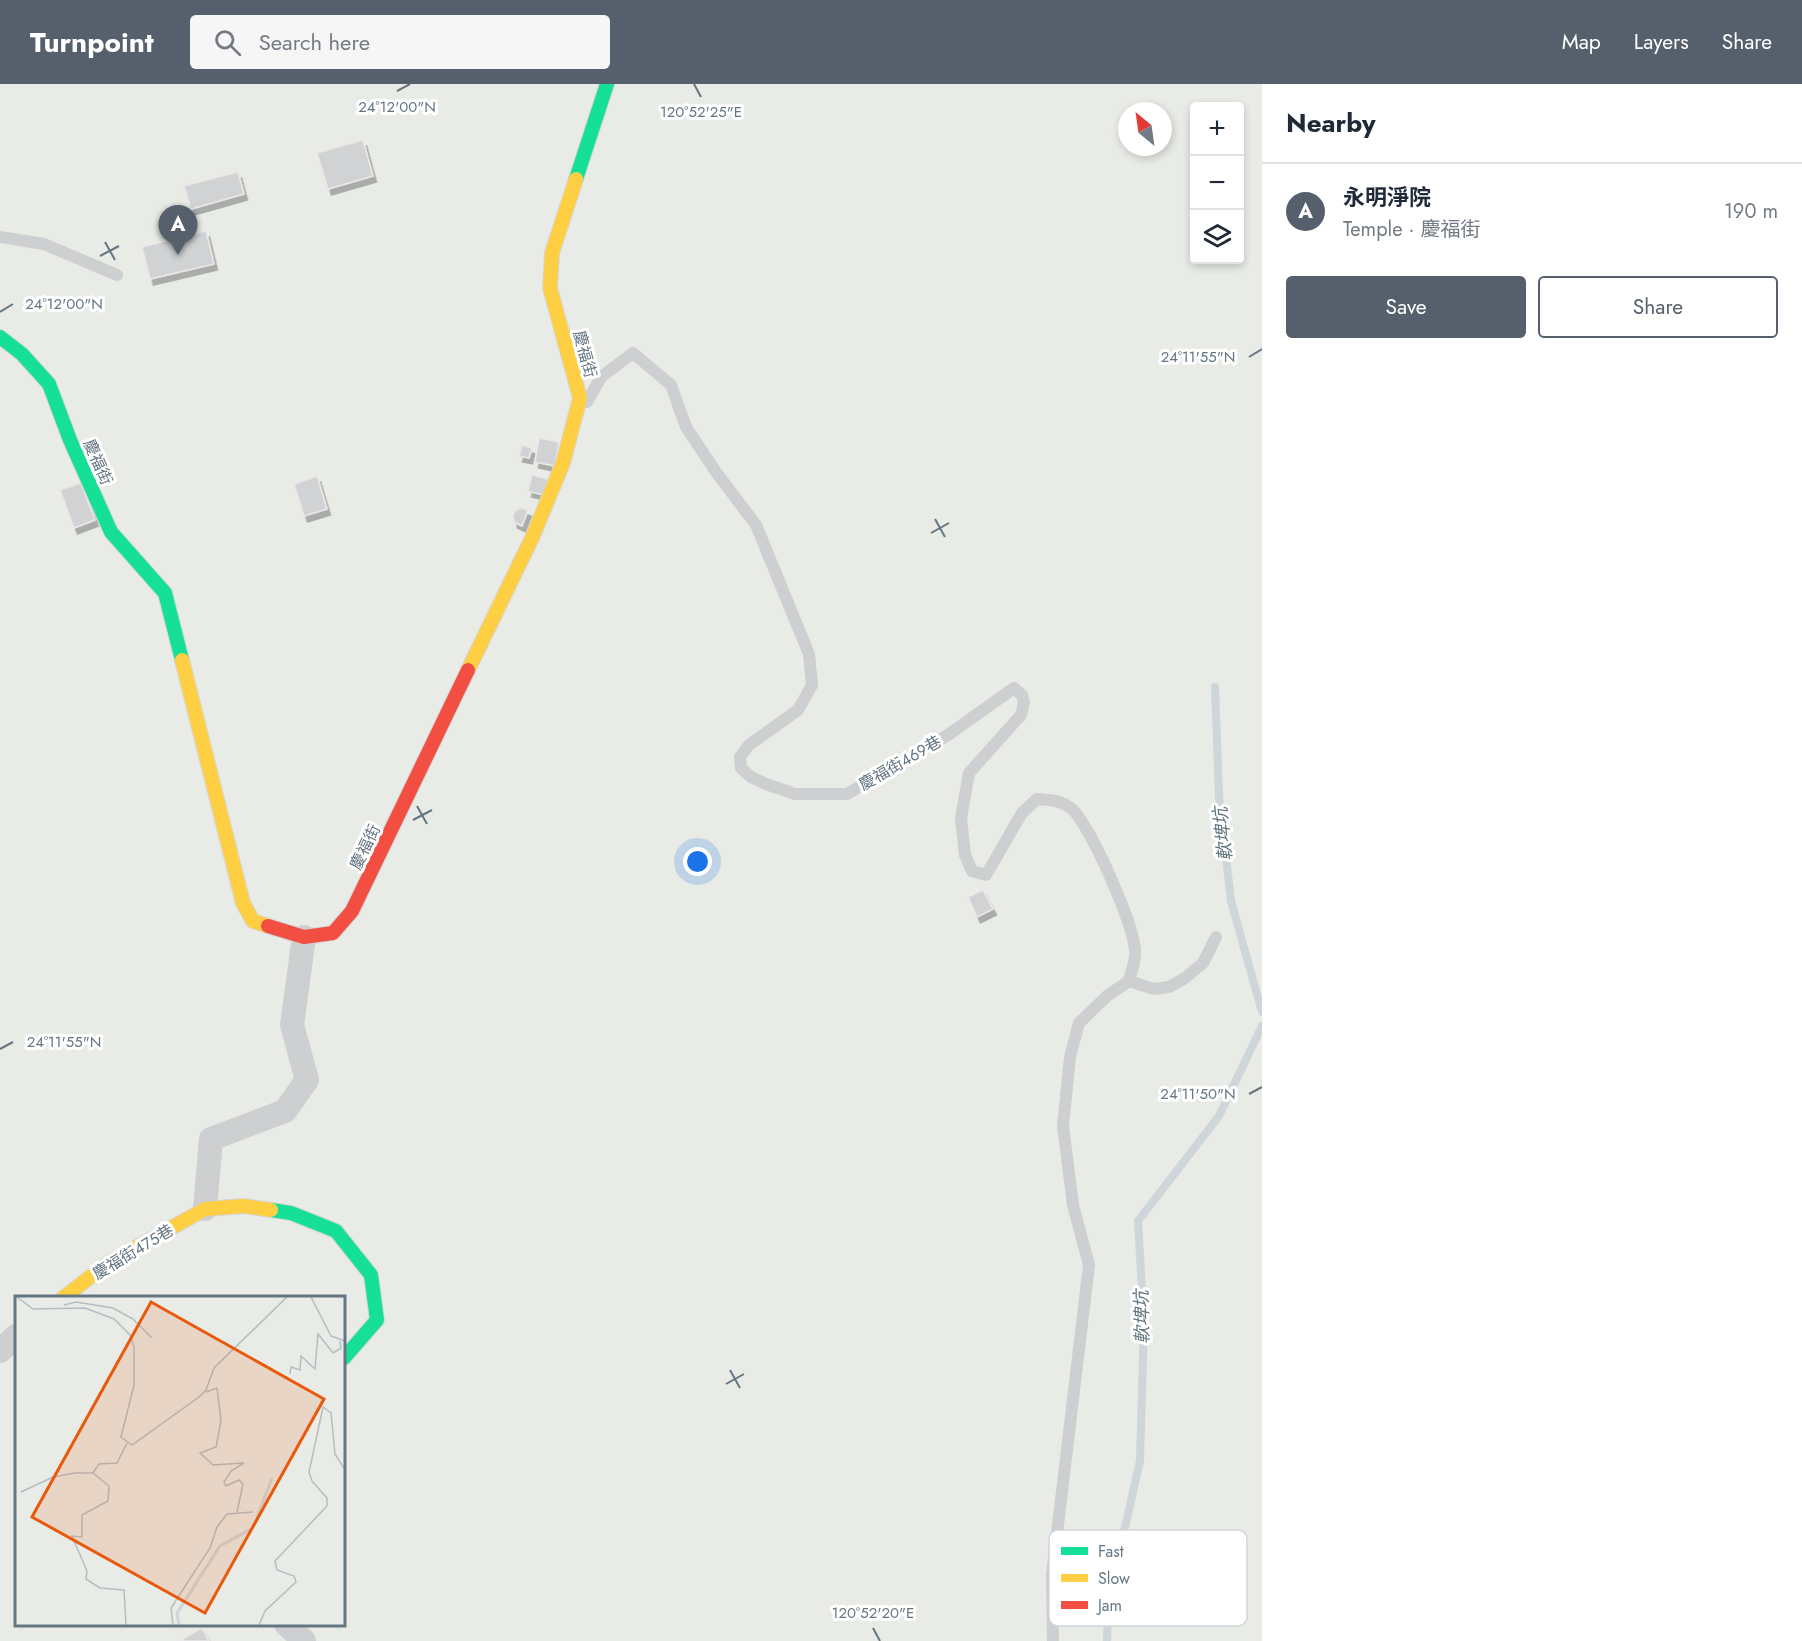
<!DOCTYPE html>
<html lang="en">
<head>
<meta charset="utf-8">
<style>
	:root { --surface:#fff; --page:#f6f6f7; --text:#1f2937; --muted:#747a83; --line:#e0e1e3; --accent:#56606c }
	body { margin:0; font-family:Jost,"Noto Sans TC",sans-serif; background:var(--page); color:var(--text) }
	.controls { position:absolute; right:18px; top:18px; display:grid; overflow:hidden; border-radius:6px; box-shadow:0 3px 9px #0003 }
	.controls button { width:54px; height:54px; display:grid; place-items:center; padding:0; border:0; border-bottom:2px solid var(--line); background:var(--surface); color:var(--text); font:30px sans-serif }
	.compass { position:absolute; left:1118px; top:18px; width:54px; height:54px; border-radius:50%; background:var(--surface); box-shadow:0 3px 9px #0003; rotate:331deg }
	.you { position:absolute; left:698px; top:778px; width:21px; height:21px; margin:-15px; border:4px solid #fff; border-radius:50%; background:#1a73e8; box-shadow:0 0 0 9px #1a73e833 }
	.badge { display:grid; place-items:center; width:39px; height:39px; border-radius:50%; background:var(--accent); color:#fff; font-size:20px; font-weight:700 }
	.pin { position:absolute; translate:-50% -50px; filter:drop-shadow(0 2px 3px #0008) }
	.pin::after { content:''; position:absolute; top:32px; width:21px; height:18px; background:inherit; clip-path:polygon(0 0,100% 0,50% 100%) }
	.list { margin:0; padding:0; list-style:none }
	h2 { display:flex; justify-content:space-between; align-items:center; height:78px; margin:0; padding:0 24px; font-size:26px }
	h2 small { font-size:20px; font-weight:400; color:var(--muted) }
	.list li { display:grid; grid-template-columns:39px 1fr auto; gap:18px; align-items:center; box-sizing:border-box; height:96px; padding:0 24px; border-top:2px solid var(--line) }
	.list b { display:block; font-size:22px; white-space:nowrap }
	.list p { margin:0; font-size:20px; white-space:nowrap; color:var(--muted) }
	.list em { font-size:20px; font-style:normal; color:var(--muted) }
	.actions { display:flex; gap:12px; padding:18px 24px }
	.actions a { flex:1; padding:14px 0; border:2px solid var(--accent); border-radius:6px; text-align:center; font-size:21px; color:var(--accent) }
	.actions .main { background:var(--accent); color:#fff }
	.icon { flex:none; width:33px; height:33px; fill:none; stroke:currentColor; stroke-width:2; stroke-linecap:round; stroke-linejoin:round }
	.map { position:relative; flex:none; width:1262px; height:1557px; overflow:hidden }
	header { display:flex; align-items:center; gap:36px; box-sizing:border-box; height:84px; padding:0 30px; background:var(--accent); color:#fff }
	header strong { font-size:28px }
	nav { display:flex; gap:33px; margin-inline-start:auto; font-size:21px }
	.search { width:420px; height:54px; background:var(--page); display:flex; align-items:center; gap:15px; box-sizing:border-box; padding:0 21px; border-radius:6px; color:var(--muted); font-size:22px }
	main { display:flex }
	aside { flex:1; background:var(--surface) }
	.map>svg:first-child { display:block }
	.green { fill:#e8ebe6; fill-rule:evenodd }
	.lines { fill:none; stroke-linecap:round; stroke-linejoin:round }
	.stream { stroke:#ced6d9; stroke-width:8 }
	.building { fill:#d0d2d3; stroke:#e8e8e8; stroke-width:1.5; filter:url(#shadow) }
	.fast-casing { stroke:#d5d6d7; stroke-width:16 }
	.slow-casing { stroke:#d5d6d7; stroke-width:16 }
	.jam-casing { stroke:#d5d6d7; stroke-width:16 }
	.lane { stroke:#cecfd0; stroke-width:12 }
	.street { stroke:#cecfd0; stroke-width:24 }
	.fast { stroke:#16e098; stroke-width:14 }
	.slow { stroke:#ffcf43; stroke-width:14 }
	.jam { stroke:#f24e42; stroke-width:14 }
	.ticks { fill:none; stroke:#657683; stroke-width:2 }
	.labels { text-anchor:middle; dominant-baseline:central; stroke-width:6; stroke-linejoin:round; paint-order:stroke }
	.street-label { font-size:16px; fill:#657683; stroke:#fff }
	.water-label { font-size:18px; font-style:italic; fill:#60757c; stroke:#fff }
	.inset-river { fill:none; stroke:#ced6d9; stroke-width:3 }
	.inset-road { fill:none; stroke:#b5bdc3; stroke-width:1.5 }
	.view { fill:#e8590c; fill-opacity:0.15; stroke:#e8590c; stroke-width:3 }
	.inset-edge { fill:none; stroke:#657683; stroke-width:3 }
	.key { fill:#fff; stroke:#d1d6da; stroke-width:1.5 }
	.key-label { font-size:16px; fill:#657683 }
	.ticks-label { font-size:15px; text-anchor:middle; fill:#657683; stroke:#fff; stroke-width:6; stroke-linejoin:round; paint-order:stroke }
</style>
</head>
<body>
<header>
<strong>Turnpoint</strong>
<div class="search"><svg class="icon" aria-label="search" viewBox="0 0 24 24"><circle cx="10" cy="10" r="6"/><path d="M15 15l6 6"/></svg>Search here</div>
<nav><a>Map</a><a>Layers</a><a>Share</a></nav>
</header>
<main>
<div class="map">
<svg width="1262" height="1557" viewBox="0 0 1262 1557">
	<defs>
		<filter id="shadow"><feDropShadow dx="3.5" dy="6" stdDeviation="0" flood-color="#0004"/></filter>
	</defs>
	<rect width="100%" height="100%" fill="#f9f9f9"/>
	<path class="green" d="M0,0h1262v1557h-1262zM1194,22h46v154h-46zM1127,27h36v36h-36zM16,1214h328v326h-328z"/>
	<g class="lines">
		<g class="stream">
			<path d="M1215,603l4,109 12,105 31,111"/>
			<path d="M1107,1557l1,-38 32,-142 4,-137 -6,-103 81,-105 43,-90"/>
		</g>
	</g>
	<g class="building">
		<path d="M363,56l10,36 -45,13 -11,-36z"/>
		<path d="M238,88l6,22 -53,15 -7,-23z"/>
		<path d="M206,147l8,33 -64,15 -8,-32z"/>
		<path d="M539,354l20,4 -4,24 -20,-4z"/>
		<path d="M522,361l10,3 -3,10 -10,-2z"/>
		<path d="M532,391l16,4 -4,16 -16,-4z"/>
		<path d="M317,392l10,33 -23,7 -10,-32z"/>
		<path d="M81,399l14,37 -21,8 -14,-38z"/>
		<path d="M520,424l8,2 -6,16 -8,-4 -1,-6 2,-5z"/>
		<path d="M983,806l10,19 -16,8 -9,-20z"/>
		<path d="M202,1544l7,13h-25l-2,-2z"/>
	</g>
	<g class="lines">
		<g class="fast-casing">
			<g id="fast">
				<path d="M576,95l31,-95"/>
				<path d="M0,253l22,17 27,30 21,56 41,92 54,61 17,67"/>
				<path d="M271,1126l20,3 45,18 35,44 6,45 -33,38"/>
			</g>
		</g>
		<g class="slow-casing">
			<g id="slow">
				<path d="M182,576l61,243 10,18 15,5"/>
				<path d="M468,586l64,-132 31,-75 17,-65 -30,-110 2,-35 24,-74"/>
				<path d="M63,1214l44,-34 98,-55 39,-3 27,4"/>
			</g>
		</g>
		<g class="jam-casing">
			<path id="jam" d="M268,842l36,11 29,-4 19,-22 116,-241"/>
		</g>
		<g class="lane">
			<path d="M0,153l44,7 73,31"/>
			<path d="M587,318l14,-25 32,-24 38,32 15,42 30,45 40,53 53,129 3,31 -14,25 -49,35 -9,12 1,11 10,9 15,7 29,10h52l101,-59 66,-47 8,7 2,7 -3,13 -52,58 -8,45 4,37 7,16 14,4 36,-62 15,-14c13,1 24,1 35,10 18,16 65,121 63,145 0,9 -4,18 -6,27"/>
			<path d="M1129,897l25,8 15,-2 16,-9 18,-15 13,-26"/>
			<path d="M1053,1557l-1,-66 37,-310 -16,-60 -10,-79 7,-69 9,-34 28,-27 22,-15"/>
		</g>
		<g class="street">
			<path d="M205,1125l6,-70 74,-28 22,-31 -15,-55 12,-88"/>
			<path d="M0,1267l16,-15"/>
			<path d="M286,1540l18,17"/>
		</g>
		<use href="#fast" class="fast"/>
		<use href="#slow" class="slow"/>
		<use href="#jam" class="jam"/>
	</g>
	<path class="ticks" d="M694,0l7,13M397,7l13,-7M105,158l10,18M100,172l19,-10M0,228l13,-8M1249,273l13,-8M935,435l10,18M931,449l18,-10M417,722l10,18M413,736l19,-10M0,965l13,-7M1249,1010l13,-7M730,1286l10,18M726,1300l18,-10M873,1544l7,13"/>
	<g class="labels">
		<g class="street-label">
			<text transform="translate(585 270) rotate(75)">慶福街</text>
			<text transform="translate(98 378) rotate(66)">慶福街</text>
			<text transform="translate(900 679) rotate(-30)">慶福街469巷</text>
			<text transform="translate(365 763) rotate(-64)">慶福街</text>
			<text transform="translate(133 1168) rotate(-31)">慶福街475巷</text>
		</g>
		<g class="water-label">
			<text transform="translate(1223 750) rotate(-96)">軟埤坑</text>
			<text transform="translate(1142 1233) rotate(-91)">軟埤坑</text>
		</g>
	</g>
	<g transform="translate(15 1212)">
		<rect width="330" height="330" fill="#f9f9f9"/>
		<path d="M0,1h330v328h-330z" fill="#e8ebe6"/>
		<path class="inset-river" d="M164,329l-2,-12 43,-67 33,-18 19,-50"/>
		<path class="inset-road" d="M2,1l16,12 52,-1 29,11 16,16 4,12v38l-13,52 11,8 67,-48 7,-7 8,-22 73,-71M296,1l20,39 14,5M49,9l12,-3 37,6 20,11 19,19M275,78l1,-7 9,3 1,-14 14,13 3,-35 15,19 8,-5 -1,-7M191,96l11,-4 4,33 -5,26 -16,6 13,12 31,-2 -13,8 -7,11 2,4 13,-6 4,4 -6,28M78,177l6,-9 18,-1 10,-20M6,196l32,-15 22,-4h18l16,13 -1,15 -26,14v22l-10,-1 15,35 -1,8 14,9 24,2 2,35M158,329l-2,-17 39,-60 7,-21 10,-13 26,-2M244,329l6,-14 31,-29 -2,-6 -17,-6 -2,-9 52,-55v-8l-15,-17 -3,-9 14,-65 8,6 4,41 10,16"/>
		<path class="view" d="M136,6l173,97 -119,214 -173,-96z"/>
		<rect width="330" height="330" class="inset-edge"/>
	</g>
	<rect x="1049" y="1446" width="198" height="96" rx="9" class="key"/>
	<rect x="1061" y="1463" width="27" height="8" fill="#16e098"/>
	<rect x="1061" y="1490" width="27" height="8" fill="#ffcf43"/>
	<rect x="1061" y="1517" width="27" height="8" fill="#f24e42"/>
	<g class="key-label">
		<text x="1098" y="1473">Fast</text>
		<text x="1098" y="1500">Slow</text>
		<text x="1098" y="1527">Jam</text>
	</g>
	<g class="ticks-label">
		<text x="397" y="28">24°12'00"N</text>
		<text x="701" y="33">120°52'25"E</text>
		<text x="64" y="225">24°12'00"N</text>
		<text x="1198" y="278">24°11'55"N</text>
		<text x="64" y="963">24°11'55"N</text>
		<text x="1198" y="1015">24°11'50"N</text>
		<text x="873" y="1534">120°52'20"E</text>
	</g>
</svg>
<div class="controls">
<button>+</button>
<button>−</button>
<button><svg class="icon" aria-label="layers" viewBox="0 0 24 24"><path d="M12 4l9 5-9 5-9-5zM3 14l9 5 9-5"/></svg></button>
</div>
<svg class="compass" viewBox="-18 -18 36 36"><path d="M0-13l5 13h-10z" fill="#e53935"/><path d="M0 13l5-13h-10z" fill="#747a83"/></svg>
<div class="you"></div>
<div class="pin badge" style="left:178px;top:171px">A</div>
</div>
<aside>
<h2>Nearby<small></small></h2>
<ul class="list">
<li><span class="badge">A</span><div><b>永明淨院</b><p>Temple · 慶福街</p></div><em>190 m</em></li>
</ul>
<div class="actions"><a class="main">Save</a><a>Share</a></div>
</aside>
</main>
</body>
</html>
